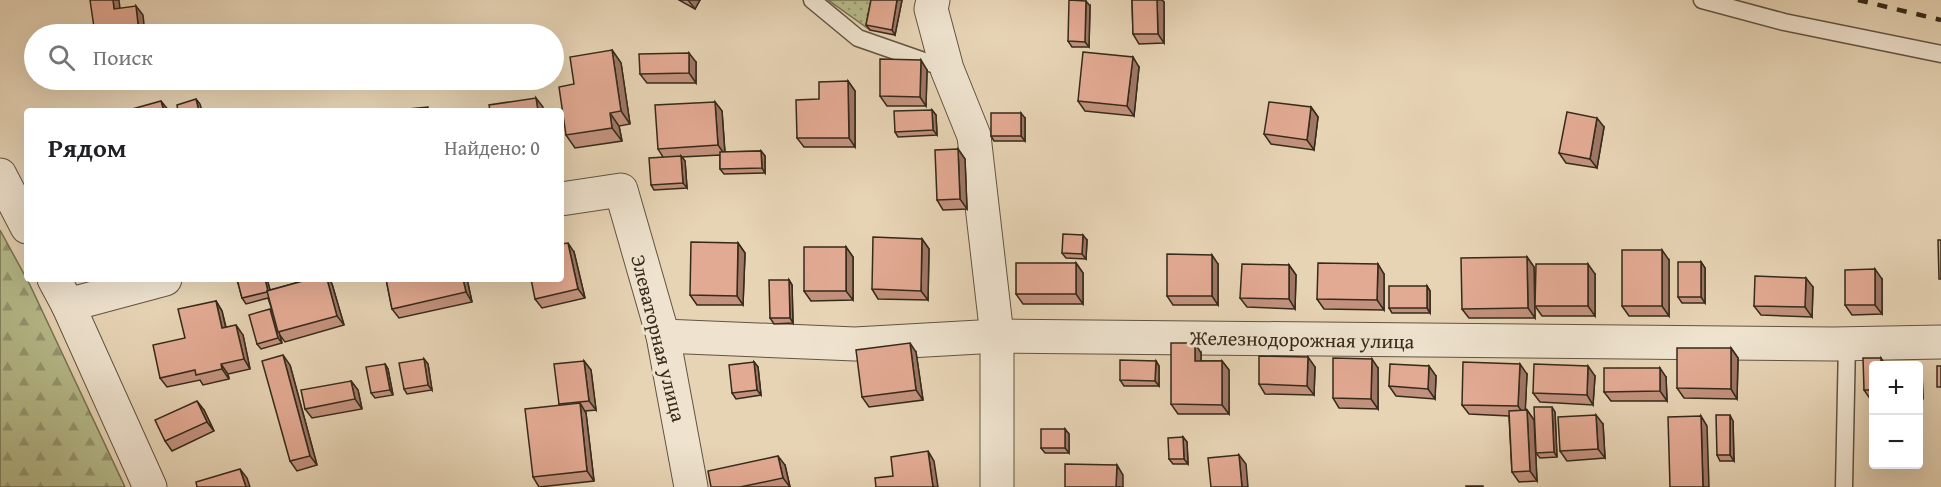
<!DOCTYPE html>
<html lang="ru">
<head>
<meta charset="utf-8">
<style>
	:root { --surface:#fff; --page:#f2f2f2; --text:#202124; --muted:#757577; --line:#e0e0e0 }
	body { margin:0; font-family:"Gentium Book Plus",serif; background:var(--page); color:var(--text) }
	.controls { position:absolute; right:18px; bottom:18px; display:grid; overflow:hidden; border-radius:6px; box-shadow:0 6px 24px #0002 }
	.controls button { width:54px; height:54px; display:grid; place-items:center; padding:0; border:0; border-bottom:2px solid var(--line); background:var(--surface); color:var(--text); font:30px sans-serif }
	.list { margin:0; padding:0; list-style:none }
	h2 { display:flex; justify-content:space-between; align-items:center; height:78px; margin:0; padding:0 24px; font-size:26px }
	h2 small { font-size:20px; font-weight:400; color:var(--muted) }
	.icon { flex:none; width:33px; height:33px; fill:none; stroke:currentColor; stroke-width:2; stroke-linecap:round; stroke-linejoin:round }
	.map { position:relative; flex:none; width:1941px; height:487px; overflow:hidden }
	.search { position:absolute; background:var(--surface); box-shadow:0 6px 24px #0002; left:24px; top:24px; width:540px; height:66px; display:flex; align-items:center; gap:15px; box-sizing:border-box; padding:0 21px; border-radius:33px; color:var(--muted); font-size:22px }
	.panel { position:absolute; background:var(--surface); box-shadow:0 6px 24px #0002; left:24px; top:108px; width:540px; height:174px; border-radius:6px }
	.map>svg:first-child { display:block }
	.forest { fill:url(#forest-firs); stroke:#767353; stroke-width:1.5 }
	.park { fill:url(#park-dots); stroke:#767353; stroke-width:1.5 }
	.lines { fill:none; stroke-linecap:round; stroke-linejoin:round }
	.lane-casing { stroke:#625441; stroke-width:19 }
	.street-casing { stroke:#625441; stroke-width:35 }
	.lane { stroke:#efe3cf; stroke-width:16 }
	.street { stroke:#efe3cf; stroke-width:33 }
	.rail { stroke:#362a1a; stroke-width:4.5; stroke-dasharray:10 10; stroke-linecap:butt }
	.wall { fill:#c3927e; stroke:#362a1a; stroke-width:1.5 }
	.shaded-wall { fill:#9f7767; stroke:#362a1a; stroke-width:1.5 }
	.building { fill:#e3aa93; stroke:#362a1a; stroke-width:1.5 }
	.labels { text-anchor:middle; dominant-baseline:central; stroke-width:6; stroke-linejoin:round; paint-order:stroke }
	.street-label { font-size:20px; fill:#362a1a; stroke:#efe3cf }
</style>
</head>
<body>
<div class="map">
<svg width="1941" height="487" viewBox="0 0 1941 487">
	<defs>
		<pattern id="forest-firs" width="22" height="20" patternUnits="userSpaceOnUse" patternTransform="scale(1.5)"><rect width="22" height="20" fill="#b7bc8c"/><path d="M5 1l3.5 6h-7zM16 11l3.5 6h-7z" fill="#969972"/></pattern>
		<pattern id="park-dots" width="8" height="8" patternUnits="userSpaceOnUse" patternTransform="scale(1.5)"><rect width="8" height="8" fill="#b7bc8c"/><path d="M2 2h.1M6 6h.1" fill="none" stroke="#969972" stroke-width="1.8" stroke-linecap="round"/></pattern>
	</defs>
	<rect width="100%" height="100%" fill="#e7d4b5"/>
	<filter id="stains"><feTurbulence type="fractalNoise" baseFrequency=".00333" numOctaves="4"/><feColorMatrix values="0 0 0 0 .2 0 0 0 0 .09 0 0 0 0 .02 0 0 0 .5 -.17"/></filter>
	<radialGradient id="worn" r=".72"><stop offset=".6" stop-color="#630" stop-opacity="0"/><stop offset="1" stop-color="#630" stop-opacity=".3"/></radialGradient>
	<path class="forest" d="M0,230l30,55 95,202h-125z"/>
	<path class="park" d="M828,0h47l-5,30z"/>
	<g class="lines">
		<g class="lane-casing">
			<g id="lane">
				<path d="M812,0l46,38 89,31"/>
				<path d="M1702,0l82,22 157,32"/>
				<path d="M1844,487l3,-144"/>
			</g>
		</g>
		<g class="street-casing">
			<g id="street">
				<path d="M933,0l-2,9 16,60 27,67 23,200v151"/>
				<path d="M0,175l27,52"/>
				<path d="M561,199l60,-9 42,146 28,151"/>
				<path d="M54,279l14,26"/>
				<path d="M663,336l192,8 142,-8 837,8 107,-2"/>
				<path d="M150,487l-82,-182 97,-26"/>
			</g>
		</g>
		<use href="#lane" class="lane"/>
		<use href="#street" class="street"/>
		<path class="rail" d="M1858,0l83,20"/>
	</g>
	<g class="wall">
		<path d="M679,0h21l-5,9z"/>
		<path d="M871,0h31l-7,35 -25,-5 -4,-5z"/>
		<path d="M1132,0h30l2,2v41l-25,1 -6,-10z"/>
		<path d="M1090,6l-1,41h-17l-4,-6z"/>
		<path d="M612,50l9,13 9,61 -11,2 3,15 -47,7 -9,-13 8,-51z"/>
		<path d="M696,62v21h-49l-7,-9z"/>
		<path d="M1139,67l-5,49 -49,-5 -7,-10z"/>
		<path d="M927,70l-1,36h-39l-7,-10z"/>
		<path d="M848,81l7,10v56h-51l-7,-9 22,-39z"/>
		<path d="M715,102l7,9 3,41 36,-1 4,5v17l-41,1 -4,-5v-14l-38,2 3,4 2,27 -33,2 -3,-5 12,-28 -5,-8z"/>
		<path d="M1311,107l7,10 -4,33 -43,-6 -7,-10z"/>
		<path d="M932,110l4,5 1,20 -39,2 -3,-5z"/>
		<path d="M1025,118v23h-31l-3,-5z"/>
		<path d="M1604,127l-7,41 -31,-5 -7,-10z"/>
		<path d="M958,149l7,10 2,50 -24,1 -6,-10z"/>
		<path d="M922,239l7,10 -1,51 -50,-1 -6,-10z"/>
		<path d="M1087,240l-1,19 -20,-1 -4,-5z"/>
		<path d="M738,243l7,10 -2,52h-46l-7,-10z"/>
		<path d="M846,247l7,10v43l-42,1 -7,-10z"/>
		<path d="M574,252l11,46 -43,10 -7,-9z"/>
		<path d="M1527,257l7,10 1,51h-66l-7,-9z"/>
		<path d="M1669,260v56h-40l-7,-10z"/>
		<path d="M1701,262l4,6v35h-23l-4,-6z"/>
		<path d="M1076,263l7,10v31h-60l-7,-10z"/>
		<path d="M1218,264v41h-45l-6,-9z"/>
		<path d="M1289,265l7,10 -1,34 -48,-2 -7,-9z"/>
		<path d="M1384,274v36l-60,-1 -7,-10z"/>
		<path d="M1595,274v42h-53l-7,-10z"/>
		<path d="M237,279h30l3,11 40,-11h19l3,5 12,41 -59,17 -6,-8 3,9 -21,6 -4,-5 16,-31 -5,-15 -22,6 -4,-6z"/>
		<path d="M386,279h81l5,23 -73,16 -7,-9z"/>
		<path d="M1882,279v35l-30,1 -7,-10z"/>
		<path d="M789,280l3,5 1,38 -19,1 -4,-6z"/>
		<path d="M1427,286l3,5v22h-38l-3,-5z"/>
		<path d="M1813,287l-1,30 -51,-2 -7,-9z"/>
		<path d="M216,301l6,10 4,16 17,8 7,34 -22,5 1,5 -26,6 -3,-5 -33,7 -7,-9 25,-40z"/>
		<path d="M1731,348l7,10 -1,41 -53,-1 -7,-10z"/>
		<path d="M916,352l7,48 -54,7 -7,-10z"/>
		<path d="M1201,353v8h21l7,9v44h-51l-7,-10z"/>
		<path d="M424,359l4,5 4,26 -25,4 -3,-5z"/>
		<path d="M584,361l7,9 5,40 -11,1 1,2 8,68 -55,6 -6,-10 27,-71 -1,-2z"/>
		<path d="M1156,361l3,5v20h-35l-4,-6z"/>
		<path d="M754,362l4,5 3,28 -25,4 -4,-6z"/>
		<path d="M385,364l3,5 5,26 -18,3 -4,-5z"/>
		<path d="M290,365l27,100 -20,6 -7,-10z"/>
		<path d="M1874,366v33l-3,1 -7,-10z"/>
		<path d="M1315,367l-1,28 -49,-1 -6,-10z"/>
		<path d="M1378,368v41l-39,-1 -6,-10z"/>
		<path d="M1918,370l4,5 1,23h-5z"/>
		<path d="M1527,374l-2,37 2,-1 7,10 3,61 -18,1 -7,-10 -3,-56 -40,-2 -7,-9z"/>
		<path d="M1436,376l-1,23 -39,-3 -7,-10z"/>
		<path d="M1595,376l-2,29 -53,-3 -7,-9z"/>
		<path d="M1666,377l1,24h-56l-7,-9z"/>
		<path d="M351,381l7,9 4,19 -50,9 -7,-9z"/>
		<path d="M204,410l10,21 -42,20 -7,-10z"/>
		<path d="M1555,412l2,45 -17,1 -4,-5z"/>
		<path d="M1733,421l1,40h-14l-3,-6z"/>
		<path d="M1603,424l2,34 -38,3 -7,-10z"/>
		<path d="M1065,429l4,5v19h-24l-4,-5z"/>
		<path d="M1183,437l4,5 1,22h-15l-4,-5z"/>
		<path d="M785,465l5,22h-79z"/>
	</g>
	<g class="shaded-wall">
		<path d="M113,0h6l2,18 -7,-9z"/>
		<path d="M688,0h12l-5,9z"/>
		<path d="M897,0h5l-7,35 -3,-5z"/>
		<path d="M1157,0h5l2,2v41l-6,-9z"/>
		<path d="M1086,1l4,5 -1,41 -4,-5z"/>
		<path d="M136,6l7,9 2,19h-5l-1,-1z"/>
		<path d="M326,25l4,5 1,4h-3z"/>
		<path d="M612,50l9,13 9,61 -9,-13z"/>
		<path d="M689,53l7,9v21l-7,-10z"/>
		<path d="M1133,57l6,10 -5,49 -7,-10z"/>
		<path d="M921,60l6,10 -1,36 -6,-9z"/>
		<path d="M848,81l7,10v56l-6,-9z"/>
		<path d="M536,98l7,9v4h-5z"/>
		<path d="M196,99l4,5 2,7h-3z"/>
		<path d="M161,101l8,10h-5z"/>
		<path d="M715,102l7,9 3,44 -7,-10z"/>
		<path d="M1311,107l7,10 -4,33 -7,-10z"/>
		<path d="M932,110l4,5 1,20 -4,-5z"/>
		<path d="M610,113l9,13 3,15 -10,-13z"/>
		<path d="M1021,113l4,5v23l-4,-5z"/>
		<path d="M1597,118l7,9 -7,41 -7,-9z"/>
		<path d="M958,149l7,10 2,50 -7,-10z"/>
		<path d="M761,151l4,5v17l-3,-5z"/>
		<path d="M681,156l4,5 2,27 -4,-5z"/>
		<path d="M1083,235l4,5 -1,19 -4,-5z"/>
		<path d="M922,239l7,10 -1,51 -7,-9z"/>
		<path d="M568,243l6,9 11,46 -7,-9z"/>
		<path d="M738,243l7,10 -2,52 -6,-9z"/>
		<path d="M846,247l7,10v43l-7,-9z"/>
		<path d="M1662,250l7,10v56l-7,-10z"/>
		<path d="M1212,255l6,9v41l-6,-9z"/>
		<path d="M1527,257l7,10 1,51 -7,-10z"/>
		<path d="M1701,262l4,6v35l-4,-6z"/>
		<path d="M1076,263l7,10v31l-7,-10z"/>
		<path d="M1378,264l6,10v36l-7,-10z"/>
		<path d="M1588,264l7,10v42l-7,-10z"/>
		<path d="M1289,265l7,10 -1,34 -6,-10z"/>
		<path d="M1875,269l7,10v35l-7,-9z"/>
		<path d="M1806,278l7,9 -1,30 -7,-10z"/>
		<path d="M265,279h2l5,18 -4,-5z"/>
		<path d="M327,279h2l3,5 12,41 -7,-9z"/>
		<path d="M463,279h4l5,23 -6,-10z"/>
		<path d="M789,280l3,5 1,38 -3,-5z"/>
		<path d="M1427,286l3,5v22l-3,-5z"/>
		<path d="M216,301l6,10 6,27 -6,-10z"/>
		<path d="M270,309l4,5 8,29 -4,-5z"/>
		<path d="M236,325l7,10 7,34 -6,-10z"/>
		<path d="M910,343l6,9 7,48 -7,-10z"/>
		<path d="M1195,343l6,10v17l-6,-9z"/>
		<path d="M1731,348l7,10 -1,41 -6,-10z"/>
		<path d="M283,355l7,10 27,100 -7,-9z"/>
		<path d="M1308,357l7,10 -1,28 -7,-9z"/>
		<path d="M1881,358l5,8h-5z"/>
		<path d="M424,359l4,5 4,26 -4,-5z"/>
		<path d="M1372,359l6,9v41l-7,-10z"/>
		<path d="M584,361l7,9 5,40 -7,-9z"/>
		<path d="M1156,361l3,5v20l-4,-5z"/>
		<path d="M1222,361l7,9v44l-7,-9z"/>
		<path d="M754,362l4,5 3,28 -4,-5z"/>
		<path d="M221,364l7,10 1,5 -7,-10z"/>
		<path d="M385,364l3,5 5,26 -3,-5z"/>
		<path d="M1520,364l7,10 -2,42 -7,-10z"/>
		<path d="M1429,366l7,10 -1,23 -7,-10z"/>
		<path d="M1588,366l7,10 -2,29 -6,-10z"/>
		<path d="M1660,368l6,9 1,24 -7,-10z"/>
		<path d="M1918,370l4,5 1,23 -5,-6z"/>
		<path d="M351,381l7,9 4,19 -7,-10z"/>
		<path d="M197,401l7,9 10,21 -7,-9z"/>
		<path d="M580,403l6,10 8,68 -7,-10z"/>
		<path d="M1552,407l3,5 2,45 -3,-5z"/>
		<path d="M1527,410l7,10 3,61 -7,-10z"/>
		<path d="M1596,415l7,9 2,34 -7,-9z"/>
		<path d="M1730,415l3,6 1,40 -4,-6z"/>
		<path d="M1701,416l6,10 2,61h-6z"/>
		<path d="M1065,429l4,5v19l-4,-5z"/>
		<path d="M1183,437l4,5 1,22 -4,-5z"/>
		<path d="M928,451l6,10 4,26h-5z"/>
		<path d="M1239,455l7,9 2,23h-6z"/>
		<path d="M778,456l7,9 5,22 -7,-9z"/>
		<path d="M1117,465l6,10v12h-7z"/>
		<path d="M240,469l7,9 3,9h-4z"/>
	</g>
	<g class="building">
		<path d="M90,0h23l1,9 22,-3 3,27 -13,1h-31z"/>
		<path d="M871,0h26l-5,30 -26,-5z"/>
		<path d="M1069,0l17,1 -1,41 -17,-1z"/>
		<path d="M1132,0h25l1,34h-25z"/>
		<path d="M326,25l2,9h-15l-1,-7z"/>
		<path d="M612,50l9,61 -11,2 2,15 -46,7 -7,-48 15,-3 -4,-27z"/>
		<path d="M1083,52l50,5 -6,49 -49,-5z"/>
		<path d="M689,53v20l-49,1 -1,-20z"/>
		<path d="M880,59l41,1 -1,37 -40,-1z"/>
		<path d="M848,81l1,57h-52l-1,-38 23,-1v-17z"/>
		<path d="M536,98l2,13h-48l-1,-6z"/>
		<path d="M196,99l3,12h-21l-1,-6z"/>
		<path d="M161,101l3,10h-39z"/>
		<path d="M715,102l3,43 -60,4 -3,-44z"/>
		<path d="M1269,102l42,5 -4,33 -43,-6z"/>
		<path d="M428,107v4h-42z"/>
		<path d="M932,110l1,20 -38,2 -1,-21z"/>
		<path d="M1567,112l30,6 -7,41 -31,-6z"/>
		<rect x="991" y="113" width="30" height="23"/>
		<path d="M958,149l2,50 -23,1 -2,-50z"/>
		<path d="M761,151l1,17 -42,1v-17z"/>
		<path d="M681,156l2,27 -32,2 -2,-27z"/>
		<path d="M1063,234l20,1 -1,19 -20,-1z"/>
		<path d="M873,237l49,2 -1,52 -49,-2z"/>
		<path d="M1938,240h3v39h-2z"/>
		<path d="M691,242l47,1 -1,53 -47,-1z"/>
		<path d="M568,243l10,46 -43,10 -4,-20h30v-35z"/>
		<rect x="804" y="247" width="42" height="44"/>
		<rect x="1622" y="250" width="40" height="56"/>
		<path d="M1167,254l45,1v41h-45z"/>
		<path d="M1527,257l1,51 -66,1 -1,-51z"/>
		<rect x="1678" y="262" width="23" height="35"/>
		<rect x="1016" y="263" width="60" height="31"/>
		<path d="M1318,263l60,1 -1,36 -60,-1z"/>
		<path d="M1242,264l47,1v34l-49,-1z"/>
		<path d="M1536,264h52v42h-53z"/>
		<path d="M1875,269v36h-30v-35z"/>
		<path d="M1755,276l51,2 -1,29 -51,-1z"/>
		<path d="M237,279h28l3,12h-1v1l-25,6z"/>
		<path d="M310,279h17l10,37 -59,16 -11,-41z"/>
		<path d="M386,279h77l3,13 -74,17z"/>
		<path d="M769,280h20l1,38h-20z"/>
		<rect x="1389" y="286" width="38" height="22"/>
		<path d="M216,301l6,27 14,-3 8,34 -23,5 1,5 -26,6 -1,-5 -35,8 -7,-33 32,-7 -7,-29z"/>
		<path d="M270,309l8,29 -21,6 -8,-29z"/>
		<path d="M910,343l6,47 -54,7 -6,-47z"/>
		<path d="M1171,343h24v18h27v44l-51,-1z"/>
		<path d="M1677,348h54v41l-54,-1z"/>
		<path d="M283,355l27,101 -20,5 -28,-100z"/>
		<path d="M1259,356l49,1 -1,29 -48,-2z"/>
		<path d="M1333,358l39,1 -1,40 -38,-1z"/>
		<path d="M1863,358h18v8h-7v24h-10z"/>
		<path d="M424,359l4,26 -24,4 -5,-26z"/>
		<path d="M1120,360l36,1 -1,20 -35,-1z"/>
		<path d="M584,361l5,40 -30,3 -5,-40z"/>
		<path d="M754,362l3,28 -25,3 -3,-28z"/>
		<path d="M1463,362l57,2 -2,42 -56,-1z"/>
		<path d="M385,364l5,26 -19,3 -5,-26z"/>
		<path d="M1390,364l39,2 -1,23 -39,-3z"/>
		<path d="M1534,364l54,2 -1,29 -54,-2z"/>
		<rect x="1937" y="366" width="4" height="21"/>
		<path d="M1604,368h56v23l-56,1z"/>
		<path d="M351,381l4,18 -50,10 -4,-19z"/>
		<path d="M197,401l10,21 -42,19 -10,-21z"/>
		<path d="M580,403l7,68 -54,6 -8,-68z"/>
		<path d="M1534,407h18l2,45 -18,1z"/>
		<path d="M1527,410l3,61 -18,1 -3,-61z"/>
		<path d="M1596,415l2,34 -38,2 -2,-34z"/>
		<path d="M1716,415h14v40h-13z"/>
		<path d="M1701,416l2,71h-33l-2,-70z"/>
		<rect x="1041" y="429" width="24" height="19"/>
		<path d="M1183,437l1,22h-15l-1,-21z"/>
		<path d="M928,451l5,36h-57l-1,-9 18,-2 -2,-19z"/>
		<path d="M1239,455l3,32h-31l-3,-29z"/>
		<path d="M778,456l5,22 -43,9h-29l-3,-16z"/>
		<path d="M1065,464l52,1 -1,22h4h-55z"/>
		<path d="M240,469l6,18h-49l-1,-5z"/>
		<rect x="1466" y="486" width="17" height="1"/>
	</g>
	<g class="labels">
		<g class="street-label">
			<text transform="translate(659 338) rotate(76)">Элеваторная улица</text>
			<text transform="translate(1302 339) rotate(1)">Железнодорожная улица</text>
		</g>
	</g>
	<rect width="100%" height="100%" filter="url(#stains)"/>
	<rect width="100%" height="100%" fill="url(#worn)"/>
</svg>
<div class="controls">
<button>+</button>
<button>−</button>
</div>
<div class="search"><svg class="icon" aria-label="search" viewBox="0 0 24 24"><circle cx="10" cy="10" r="6"/><path d="M15 15l6 6"/></svg>Поиск</div>
<section class="panel">
<h2>Рядом<small>Найдено: 0</small></h2>
<ul class="list">
</ul>
</section>
</div>
</body>
</html>
